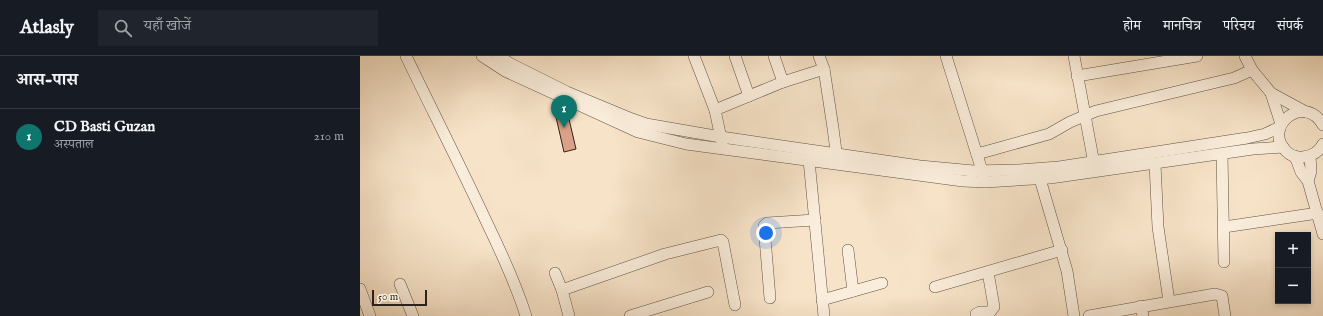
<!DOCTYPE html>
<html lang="hi">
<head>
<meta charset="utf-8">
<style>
	:root { --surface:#171b24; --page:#20242c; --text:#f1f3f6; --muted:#9ea1a6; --line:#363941; --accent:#0f766e }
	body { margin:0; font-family:"IM FELL English","Noto Serif Devanagari",serif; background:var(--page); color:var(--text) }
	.controls { position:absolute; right:12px; bottom:12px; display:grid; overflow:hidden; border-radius:0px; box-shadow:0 2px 6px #0003 }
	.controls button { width:36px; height:36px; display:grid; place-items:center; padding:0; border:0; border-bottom:1px solid var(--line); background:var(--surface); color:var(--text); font:20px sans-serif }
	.scale { position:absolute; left:12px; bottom:10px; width:55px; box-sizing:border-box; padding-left:4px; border:2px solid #2d231a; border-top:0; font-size:11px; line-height:14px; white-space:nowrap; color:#2d231a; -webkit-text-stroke:3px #faeddb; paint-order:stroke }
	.you { position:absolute; left:406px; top:177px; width:14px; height:14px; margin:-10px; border:3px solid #fff; border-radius:50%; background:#1a73e8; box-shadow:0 0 0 6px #1a73e833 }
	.badge { display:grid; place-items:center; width:26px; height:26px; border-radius:50%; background:var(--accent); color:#fff; font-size:13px; font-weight:700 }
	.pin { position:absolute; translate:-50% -33px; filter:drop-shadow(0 1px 2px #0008) }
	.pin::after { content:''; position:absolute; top:21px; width:14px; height:12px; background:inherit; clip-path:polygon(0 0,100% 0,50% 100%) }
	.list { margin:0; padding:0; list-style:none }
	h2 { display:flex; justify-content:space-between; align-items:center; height:52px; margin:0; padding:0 16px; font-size:17px }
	h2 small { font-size:13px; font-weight:400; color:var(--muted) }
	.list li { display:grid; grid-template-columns:26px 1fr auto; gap:12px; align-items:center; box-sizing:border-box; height:56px; padding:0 16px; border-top:1px solid var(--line) }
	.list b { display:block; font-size:15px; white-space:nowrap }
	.list p { margin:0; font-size:13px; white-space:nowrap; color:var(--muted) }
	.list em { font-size:13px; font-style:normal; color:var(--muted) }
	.icon { flex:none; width:22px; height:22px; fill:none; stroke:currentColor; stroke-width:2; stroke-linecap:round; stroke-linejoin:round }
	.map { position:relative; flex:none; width:963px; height:260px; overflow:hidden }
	header { display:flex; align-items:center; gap:24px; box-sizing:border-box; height:56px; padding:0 20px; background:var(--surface); border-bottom:1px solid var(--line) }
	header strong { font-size:19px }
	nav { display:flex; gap:22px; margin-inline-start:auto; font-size:14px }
	.search { width:280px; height:36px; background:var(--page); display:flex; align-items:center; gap:10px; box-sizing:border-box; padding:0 14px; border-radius:0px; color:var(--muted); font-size:15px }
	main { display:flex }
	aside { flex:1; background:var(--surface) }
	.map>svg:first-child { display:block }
	.building { fill:#daa188; stroke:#2d231a }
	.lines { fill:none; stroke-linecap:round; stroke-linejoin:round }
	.minor-casing { stroke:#605346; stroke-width:12 }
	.minor { stroke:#faeddb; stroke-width:11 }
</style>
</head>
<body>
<header>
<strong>Atlasly</strong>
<div class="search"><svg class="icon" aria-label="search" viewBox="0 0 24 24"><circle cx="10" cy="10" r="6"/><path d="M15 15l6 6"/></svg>यहाँ खोजें</div>
<nav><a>होम</a><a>मानचित्र</a><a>परिचय</a><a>संपर्क</a></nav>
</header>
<main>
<aside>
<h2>आस-पास<small></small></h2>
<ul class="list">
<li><span class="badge">1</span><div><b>CD Basti Guzan</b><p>अस्पताल</p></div><em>210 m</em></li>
</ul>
</aside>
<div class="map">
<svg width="963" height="260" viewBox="0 0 963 260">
	<rect width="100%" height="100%" fill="#f7e3c8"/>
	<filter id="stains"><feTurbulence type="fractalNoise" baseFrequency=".005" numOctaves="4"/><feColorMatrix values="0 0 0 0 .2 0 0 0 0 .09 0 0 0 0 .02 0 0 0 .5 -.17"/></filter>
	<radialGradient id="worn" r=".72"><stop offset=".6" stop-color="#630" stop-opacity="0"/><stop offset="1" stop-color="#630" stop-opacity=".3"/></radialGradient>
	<path class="building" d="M205,46l11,47 -12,3 -11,-48z"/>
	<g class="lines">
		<g class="minor-casing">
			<g id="minor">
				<path d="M46,0c27,56 55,111 81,167 15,31 29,61 39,93"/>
				<path d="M122,0l23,15 133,61 48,12 277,37 22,1 65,-4 203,-29 30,-2"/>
				<path d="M138,0l13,8 56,28 65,27 14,5 75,13 199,29 54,5 45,-1 40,-3 188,-29 18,-4 15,-7"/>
				<path d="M334,0l21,54 7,33"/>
				<path d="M375,0l14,40"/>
				<path d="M414,0l9,26"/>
				<path d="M459,0l5,13 9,59 4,31"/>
				<path d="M586,0l38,121"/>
				<path d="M714,0l21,113"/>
				<path d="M885,0l7,14 19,23 35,19"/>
				<path d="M717,20l120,-20"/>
				<path d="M911,37l10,31"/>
				<path d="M355,54l68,-28 41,-13"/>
				<path d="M963,69c-19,-33 -61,2 -37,26 5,5 11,7 17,6 9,-1 16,-5 20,-13"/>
				<path d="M617,98l72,-20 21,-12 26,-11 138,-33 18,-8"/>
				<path d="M862,98l2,108"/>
				<path d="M935,100l6,16 7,9 15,53"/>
				<path d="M449,104l15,156"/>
				<path d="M795,108l3,63 11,74"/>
				<path d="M680,123l27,92 7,45"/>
				<path d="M948,125l3,-10 -1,-15"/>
				<path d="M864,171l94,-14"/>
				<path d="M488,194l5,41"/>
				<path d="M195,217l7,17 7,26"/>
				<path d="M40,228l13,32"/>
				<path d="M575,231l127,-37"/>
				<path d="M0,233l10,27"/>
				<path d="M202,234l103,-36 56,-14 2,2 12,63"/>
				<path d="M410,242l-6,-72 3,-3 48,-3"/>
				<path d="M462,244l60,-17"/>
				<path d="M781,250l2,10"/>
				<path d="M270,260l78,-24"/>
				<path d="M616,260v-2l4,-2h10l4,-5 -6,-35"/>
				<path d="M729,260l126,-22 7,2 3,20"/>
			</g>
		</g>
		<use href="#minor" class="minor"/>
	</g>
	<rect width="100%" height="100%" filter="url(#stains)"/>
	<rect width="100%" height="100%" fill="url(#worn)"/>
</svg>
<div class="controls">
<button>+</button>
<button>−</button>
</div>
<div class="scale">50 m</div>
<div class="you"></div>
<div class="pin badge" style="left:204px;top:72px">1</div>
</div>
</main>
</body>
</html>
